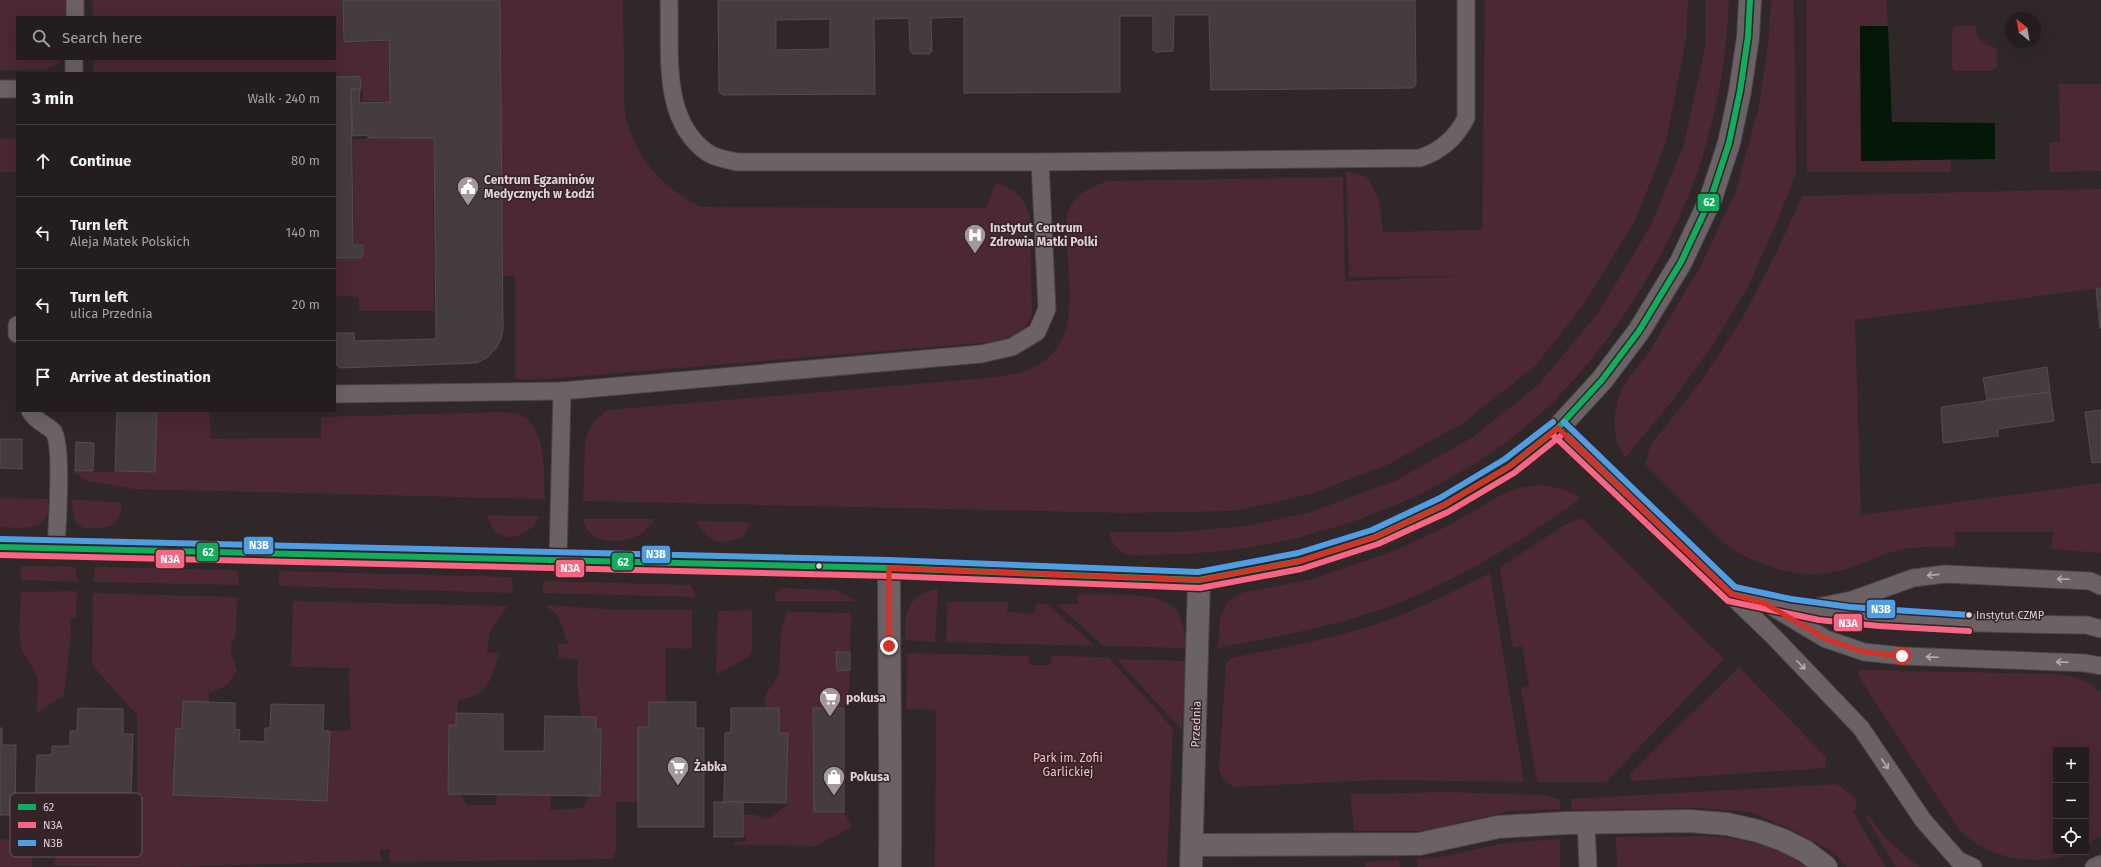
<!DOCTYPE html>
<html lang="en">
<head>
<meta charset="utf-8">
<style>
	:root { --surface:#241d1f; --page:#2c2628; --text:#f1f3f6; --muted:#a3a2a4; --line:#413b3d }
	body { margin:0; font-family:"Fira Sans",sans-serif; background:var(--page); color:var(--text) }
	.controls { position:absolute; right:12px; bottom:12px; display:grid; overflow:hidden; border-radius:0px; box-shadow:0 4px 16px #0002 }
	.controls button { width:36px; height:36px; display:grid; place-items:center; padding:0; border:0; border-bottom:1px solid var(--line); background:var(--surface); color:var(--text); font:20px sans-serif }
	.compass { position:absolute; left:2005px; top:12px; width:36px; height:36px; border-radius:50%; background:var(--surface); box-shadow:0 4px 16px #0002; rotate:329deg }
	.stop { position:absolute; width:12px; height:12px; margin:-9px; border:3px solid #d93025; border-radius:50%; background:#fff }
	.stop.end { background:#d93025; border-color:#fff; box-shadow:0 1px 4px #0008 }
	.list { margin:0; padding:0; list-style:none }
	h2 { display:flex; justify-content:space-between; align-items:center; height:52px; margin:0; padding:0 16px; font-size:17px }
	h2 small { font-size:13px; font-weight:400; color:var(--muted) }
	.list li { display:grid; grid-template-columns:26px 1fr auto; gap:12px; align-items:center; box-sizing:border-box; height:72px; padding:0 16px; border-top:1px solid var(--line) }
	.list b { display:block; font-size:15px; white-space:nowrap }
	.list p { margin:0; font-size:13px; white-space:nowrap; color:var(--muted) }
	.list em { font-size:13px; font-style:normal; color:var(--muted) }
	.icon { flex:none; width:22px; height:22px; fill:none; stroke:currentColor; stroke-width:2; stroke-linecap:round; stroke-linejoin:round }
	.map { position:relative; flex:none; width:2101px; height:867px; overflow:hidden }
	.search { position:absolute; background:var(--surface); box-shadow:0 4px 16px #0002; left:16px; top:16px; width:320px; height:44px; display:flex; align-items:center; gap:10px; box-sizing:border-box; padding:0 14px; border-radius:0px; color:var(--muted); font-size:15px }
	.panel { position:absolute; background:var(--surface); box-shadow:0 4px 16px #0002; left:16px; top:72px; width:320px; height:340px; border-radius:0px }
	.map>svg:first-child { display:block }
	.green { fill:#4b2832 }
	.water { fill:#041807 }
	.building { fill:#443c3e; stroke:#544c4e; fill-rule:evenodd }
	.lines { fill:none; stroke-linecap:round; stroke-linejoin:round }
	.service-casing { stroke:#4c4345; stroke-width:19 }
	.minor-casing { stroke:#4c4345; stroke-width:24 }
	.tertiary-casing { stroke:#4c4345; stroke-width:24 }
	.service { stroke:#6a6264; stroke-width:17 }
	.minor { stroke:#6a6264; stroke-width:22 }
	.tertiary { stroke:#6a6264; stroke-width:22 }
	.bus-1-casing { stroke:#342327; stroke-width:9 }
	.bus-2-casing { stroke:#342327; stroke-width:9 }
	.bus-3-casing { stroke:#342327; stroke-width:9 }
	.bus-1 { stroke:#0daf5c; stroke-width:6 }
	.bus-2 { stroke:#fa6682; stroke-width:6 }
	.bus-3 { stroke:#4d9ee5; stroke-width:6 }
	.oneway { stroke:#b6abae }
	.route { stroke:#d93025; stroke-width:5 }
	.bus-dot { fill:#dfd3d6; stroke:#342327; stroke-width:1.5 }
	.labels { text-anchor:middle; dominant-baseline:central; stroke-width:3; stroke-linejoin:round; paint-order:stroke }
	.bus-label { font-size:11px; fill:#dfd3d6; stroke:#342327; text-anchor:start }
	.poi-label { font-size:12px; font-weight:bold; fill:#dfd3d6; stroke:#342327; text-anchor:start }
	.street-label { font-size:12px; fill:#dfd3d6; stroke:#342327 }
	.park-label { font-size:12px; fill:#fabbcb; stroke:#342327 }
	.key { fill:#342327; stroke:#67585c; stroke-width:1 }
	.key-label { font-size:11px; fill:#dfd3d6 }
	.line-badge { stroke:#342327; stroke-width:1.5 }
	.badge-label { font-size:11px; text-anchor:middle; font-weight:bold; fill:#fff }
</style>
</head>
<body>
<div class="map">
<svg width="2101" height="867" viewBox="0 0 2101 867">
	<rect width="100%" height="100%" fill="#302729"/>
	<g class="green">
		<path d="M0,0h65v17h-48v42h44l-1,3 -14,8h-46z"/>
		<path d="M93,0h249l2,43 44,-2 1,60h-26l-1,-21 -3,-5 -24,1v-3h-242v-14h242v-42h-242z"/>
		<path d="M500,0h123c0,25 1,51 1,76 0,15 -1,32 3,46 12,41 37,65 73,85l286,1 10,-25c20,5 28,15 34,34l2,96c-6,21 -22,24 -41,29l-457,38 -19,-1v-103h-12z"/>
		<path d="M1485,0h203l-2,40 -20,102 -30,77 -52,85 -48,61 -10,8 -63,50 -74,41 -78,30 -76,17 -110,2 -542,-12 2,-62 8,-17 14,-12 391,-33c9,-2 19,-3 27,-6 57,-20 44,-79 42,-127 -1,-14 -3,-28 5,-41 10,-13 22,-17 36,-22l235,-4 2,104 122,-5 -118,1 -3,-106 21,6c15,24 13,28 16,55l99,-2z"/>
		<path d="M1706,0h23c-2,49 -9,98 -23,145 -25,89 -86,189 -151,255 -96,96 -249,152 -383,154 -26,0 -56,10 -63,-22h70l67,-6 65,-14 86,-32 76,-43 65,-52 60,-72 53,-88 33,-81 22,-101z"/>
		<path d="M1771,0h23l2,173 -17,44 -31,70 -36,59 -39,54 -48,58 -8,-16 -3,-20 3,-20 6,-16 26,-34 51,-85 35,-74 23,-83 10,-64z"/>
		<path d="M1806,0h80l2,26h-28l1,135 90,-2v13h-144z"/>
		<path d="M1956,26h19c2,13 9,19 22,22v19l-5,4h-37l-3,-6v-35z"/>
		<path d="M2059,84h42v87l-51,1v-29l10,-2z"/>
		<path d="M17,138v34h-17v-33z"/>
		<path d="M433,138l1,173h-74l-2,-13 -6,-2h-17v-37h24l5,-3v-12h-10l-1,-105z"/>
		<path d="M2101,189v99l-246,32 6,195 240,-32v70l-50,-4 2,-17h-98v16c-16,-2 -38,-2 -55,2 -21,4 -43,18 -66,22 -36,8 -80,-7 -109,-28l-80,-80 5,-18 51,-65 41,-62 35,-68 25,-55z"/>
		<path d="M157,411h52l2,28 110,-1v-21l181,-5c6,1 14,0 19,3 27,16 22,57 24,84l-411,-10 -47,-8 -14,-9h82z"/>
		<path d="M1542,485l22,4 17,9c-57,41 -113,77 -178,103 -59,24 -123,35 -185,47l2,-29 7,-17 14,-9 72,-14 81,-28 56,-26 49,-29 20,-8z"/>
		<path d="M0,498l48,1c3,34 -23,29 -48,28z"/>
		<path d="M71,499l51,4c-3,28 -16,25 -39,25l-8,-7z"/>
		<path d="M487,515l53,1c-5,12 -19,21 -32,21 -4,0 -11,-4 -15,-6z"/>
		<path d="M1582,518l142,141 -118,123h-69l-16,-94 8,-2 -7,-40 -9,2 -13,-78 1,-3 63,-42z"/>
		<path d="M582,519h72c-9,22 -45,29 -64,14 -3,-3 -6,-10 -8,-14z"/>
		<path d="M696,521l54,1 -6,14c-24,11 -35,7 -48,-15z"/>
		<path d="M21,566l54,1 3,15 -57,-2z"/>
		<path d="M95,567l142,3 2,15 -146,-3z"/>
		<path d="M279,571l233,6 1,16 -234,-7z"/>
		<path d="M1490,573l34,209 -146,-2 -144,7c-9,-5 -13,-8 -15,-19l7,-104 5,-6c54,-11 109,-20 160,-39 34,-13 67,-30 99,-46z"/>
		<path d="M544,581l147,4 5,12 -154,-4z"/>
		<path d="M781,588l55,2 20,11h-81v-6z"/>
		<path d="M938,589l-3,53 -30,-2c-1,-26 2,-46 33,-51z"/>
		<path d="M77,591l-1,26 -6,1 1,17 -7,60 -27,18 1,-36 -16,-27 -3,-18 2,-40z"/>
		<path d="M93,593l144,4 -1,39 -5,8v8l6,19 -11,15 -17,7v9l-27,27 -6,-1 -3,67 154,6 3,-70 20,-1 -1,-62 -58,-1 2,-66 215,5 -18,25 -3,22 13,-1c-11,28 -8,42 -41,48l-3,25h-7l-1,69 13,1 6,10h29l1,-10 54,1 -1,14 33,-2 6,-12h11l1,-67h-5v-12h-15l-3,-27v-31l-20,-1v-14h10l-10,-28 -13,-11 75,5h72v39l-26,-1v54l-17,1v24h-11v75h-22v47l-3,10 -223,3v-13l-10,1 1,11 -207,6 -120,-1 2,-10h-16v-47h13l1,12 6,-1 16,11h48l5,-3h8v-113l-45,-50z"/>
		<path d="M1078,594c26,1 71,-3 93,11 12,8 15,31 14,43l-82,-2 -46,-42h21z"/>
		<path d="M947,602h61l-1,10 28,2 1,-10h11l48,42 -149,-4z"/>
		<path d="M752,610v40l-3,6 -33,19 2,-64z"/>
		<path d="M788,612l63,1 -1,39h-14l1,18h13l-1,25 -5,13h-31l1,104h30l8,15 -36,19 -82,-1v-3l13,-1 -4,-8v-18h13c12,10 22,-4 32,-11l-2,-1 2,-69 -9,-1c-4,-7 -14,-19 -14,-27 -1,-17 9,-19 13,-31 5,-21 -2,-43 10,-63z"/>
		<path d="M907,653l122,3v9h21l1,-9 57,1 65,71 -6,139h-232l1,-157 -30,-1z"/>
		<path d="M1117,659l68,2 -3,68 -30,-31z"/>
		<path d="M1739,667l87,90 -1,11 -194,13 -1,-7z"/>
		<path d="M1860,670l197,4c16,2 32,6 44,19v141l-15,13v-97h-30v102h22c-42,15 -90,9 -121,-25l-100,-153z"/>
		<path d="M1837,784l20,15 -2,11 -3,1 34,56h-39l-14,-15 -36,-20 -46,-20 -50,-4 -129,2 -1,-11z"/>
		<path d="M1449,792l96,3 15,5 1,9 -51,2 -88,20h-68l-4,-37z"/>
		<path d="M15,815h20l-3,52h-32v-28l17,1z"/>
		<path d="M1868,815l18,24 33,28h-23l-30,-50z"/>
		<path d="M1709,836c34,3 68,9 96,31h-188l-1,-30z"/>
		<path d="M1560,839v28h-142l-1,-8 24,-2 63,-14z"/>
		<path d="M1399,860l1,7h-34l-3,-5z"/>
	</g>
	<path class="water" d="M1860,26h28l4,96 103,1v36l-134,2z"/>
	<g class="building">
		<path d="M343,0h157l3,329 -2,10 -5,9 -8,9 -11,6 -137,5 -4,-4v-31h18l1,8 81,-2 -2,-201h-66v-3l-15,1 -2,-47h9l-1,14 31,-1 -1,-62 -45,2z"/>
		<path d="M718,0h697l1,85 -4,3 -201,2 -2,-75h-35l-1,36 -17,1 -3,-2v-34h-33v76l-156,1v-76l-33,1 1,33 -3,3h-16l-3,-3 -1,-33 -35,1 1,75 -152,1 -4,-3zM830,19v30l-54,1v-30z"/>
		<path d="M359,76l2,4v9h-10l2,156h10v11l-3,2h-25v-181z"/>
		<path d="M2101,288v40h-1l-4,-39z"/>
		<path d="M2047,367l3,25 -63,8 -4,-22z"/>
		<path d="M2050,392l4,29 -56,8v7l-55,7 -2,-36z"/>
		<path d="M2101,410v52l-9,1 -7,-51z"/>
		<path d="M117,411h40l-2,61 -40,-1z"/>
		<path d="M0,439h22v30l-22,-1z"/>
		<path d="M76,442l18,1 -1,28h-18z"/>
		<path d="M836,652h14v18l-13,1z"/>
		<path d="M183,701l52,2v26l5,1 -1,11h14l12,1v-14h5l1,-24 53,1 -1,26h7l-3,70 -154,-6 3,-67 6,1z"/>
		<path d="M649,702h47v26h8v99h-66v-100h11z"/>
		<path d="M78,708l45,1v25h10l-2,66 -52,-1v11l-44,-1 2,-54h15v-9h18v-15h7z"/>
		<path d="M731,708h48v25h9l-2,70 -62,-1 1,-69 6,-1z"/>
		<path d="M813,708h31v104h-30z"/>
		<path d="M456,713l47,1v37h41l1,-35 51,1v12h5l-1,67 -152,-2 1,-69h7z"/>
		<path d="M0,728h2v17h14l-1,70h-15z"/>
		<rect x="714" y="802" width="29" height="35"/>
	</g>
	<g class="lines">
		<g class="service-casing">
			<g id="service">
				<path d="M75,17v-17"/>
				<path d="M74,73v-14"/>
				<path d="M0,89h17"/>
				<path d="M1040,162l380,-4c21,-7 36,-20 46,-40v-118"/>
				<path d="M17,325v9"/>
				<path d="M335,394l227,-3"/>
				<path d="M30,411c7,12 15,12 23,20 10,12 4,98 3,117"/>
				<path d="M1558,428l216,209 87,91 62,92 35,40 15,7"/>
				<path d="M558,561l4,-170 419,-37 31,-7 25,-15 10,-23 -7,-147h-303c-9,-2 -21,-4 -29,-9 -48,-33 -37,-103 -39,-153"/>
				<path d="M1731,594c116,31 237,29 356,31l14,4"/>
				<path d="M1817,607l35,-7 61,-22 32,-4 145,7 11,5"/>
				<path d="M1774,608l52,31 38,13 38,4 183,7 16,3"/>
				<path d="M1586,823l2,44"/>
				<path d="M2094,867l7,-3"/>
			</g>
		</g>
		<g class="minor-casing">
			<g id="minor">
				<path d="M889,568c0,100 2,199 1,299"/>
				<path d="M1192,845l227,-1 79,-17 68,-4 123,-2 38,3 31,7 25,9 22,11 21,16"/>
				<path d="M1191,867l8,-287"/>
			</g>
		</g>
		<g class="tertiary-casing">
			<path id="tertiary" d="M0,547l889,21 310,12 101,-19 75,-24 69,-32 66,-39 48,-38 44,-48 37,-49 42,-69 30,-64 18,-55 11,-52 8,-54 2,-37"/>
		</g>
		<use href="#service" class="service"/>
		<use href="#minor" class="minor"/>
		<use href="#tertiary" class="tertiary"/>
		<g class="bus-1-casing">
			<path id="bus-1" d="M0,547l889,21 310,12 101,-19 75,-24 69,-32 66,-39 48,-38 44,-48 37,-49 42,-69 30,-64 18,-55 11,-52 8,-54 2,-37"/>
		</g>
		<g class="bus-2-casing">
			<g id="bus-2">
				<path d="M1552,434l176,167 91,19 60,6 90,5"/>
				<path d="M0,555l889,21 311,12 101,-19 77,-25 70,-32 66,-39 49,-39"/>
			</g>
		</g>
		<g class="bus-3-casing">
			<g id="bus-3">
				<path d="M1564,422l171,165 56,12 59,8 119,8"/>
				<path d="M0,539l889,21 309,12 100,-19 74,-23 68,-32 65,-39 48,-37"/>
			</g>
		</g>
		<use href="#bus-1" class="bus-1"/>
		<use href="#bus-2" class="bus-2"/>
		<use href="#bus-3" class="bus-3"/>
	</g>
	<defs><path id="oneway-shaft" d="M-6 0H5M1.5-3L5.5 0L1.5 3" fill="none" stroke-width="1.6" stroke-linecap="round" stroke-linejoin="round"/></defs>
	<g class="oneway">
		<use href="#oneway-shaft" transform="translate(1933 575) rotate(174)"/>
		<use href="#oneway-shaft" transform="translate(2063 579) rotate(-178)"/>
		<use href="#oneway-shaft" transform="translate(1932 657) rotate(-178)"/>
		<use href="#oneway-shaft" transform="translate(2062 662) rotate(-178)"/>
		<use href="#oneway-shaft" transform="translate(1801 665) rotate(46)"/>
		<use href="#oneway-shaft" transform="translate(1885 764) rotate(56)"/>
	</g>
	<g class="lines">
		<path class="route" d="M889,646v-78l311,12 100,-19 75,-24 69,-32 66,-39 48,-38 173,166 35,10 60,35 38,13 38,4"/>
	</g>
	<defs>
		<g id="civic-pin" transform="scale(1.15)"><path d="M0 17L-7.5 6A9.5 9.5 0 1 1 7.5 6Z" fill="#a29799" stroke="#342327"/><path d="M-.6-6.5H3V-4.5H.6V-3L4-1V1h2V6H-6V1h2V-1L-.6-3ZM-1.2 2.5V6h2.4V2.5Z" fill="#fff"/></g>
		<g id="hospital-pin" transform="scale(1.15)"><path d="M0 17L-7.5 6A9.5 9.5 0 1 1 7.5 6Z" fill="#a29799" stroke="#342327"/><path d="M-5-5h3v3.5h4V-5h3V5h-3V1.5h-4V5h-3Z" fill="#fff"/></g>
		<g id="supermarket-pin" transform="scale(1.15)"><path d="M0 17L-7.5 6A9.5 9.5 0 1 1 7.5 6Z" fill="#a29799" stroke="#342327"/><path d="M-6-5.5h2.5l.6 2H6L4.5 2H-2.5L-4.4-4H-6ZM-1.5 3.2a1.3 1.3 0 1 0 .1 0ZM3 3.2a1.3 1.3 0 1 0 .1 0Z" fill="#fff"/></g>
		<g id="shop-pin" transform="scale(1.15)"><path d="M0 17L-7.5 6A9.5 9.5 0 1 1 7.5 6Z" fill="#a29799" stroke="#342327"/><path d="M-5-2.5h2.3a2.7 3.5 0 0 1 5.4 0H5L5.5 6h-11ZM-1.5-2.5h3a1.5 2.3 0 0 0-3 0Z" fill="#fff"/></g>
	</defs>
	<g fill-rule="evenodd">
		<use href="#civic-pin" x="468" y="187"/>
		<use href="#hospital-pin" x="975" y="235"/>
		<use href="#supermarket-pin" x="830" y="698"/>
		<use href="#supermarket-pin" x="678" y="767"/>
		<use href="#shop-pin" x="834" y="777"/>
	</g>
	<g class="bus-dot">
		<circle cx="819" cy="566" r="3.5"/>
		<circle cx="1969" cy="615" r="3.5"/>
	</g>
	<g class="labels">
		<g class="bus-label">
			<text x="1976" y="615">Instytut CZMP</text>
		</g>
		<g class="poi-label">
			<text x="484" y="180">Centrum Egzaminów<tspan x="484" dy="14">Medycznych w Łodzi</tspan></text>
			<text x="990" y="228">Instytut Centrum<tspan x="990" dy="14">Zdrowia Matki Polki</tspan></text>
			<text x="846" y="698">pokusa</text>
			<text x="694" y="767">Żabka</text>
			<text x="850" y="777">Pokusa</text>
		</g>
		<g class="street-label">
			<text transform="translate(1196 724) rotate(-88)">Przednia</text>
		</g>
		<g class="park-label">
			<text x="1068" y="758">Park im. Zofii<tspan x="1068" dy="14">Garlickiej</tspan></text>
		</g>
	</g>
	<rect x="10" y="793" width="132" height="64" rx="6" class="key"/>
	<rect x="18" y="804" width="18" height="6" fill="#0daf5c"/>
	<rect x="18" y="822" width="18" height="6" fill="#fa6682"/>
	<rect x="18" y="840" width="18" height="6" fill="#4d9ee5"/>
	<g class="key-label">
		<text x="43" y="811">62</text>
		<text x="43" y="829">N3A</text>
		<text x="43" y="847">N3B</text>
	</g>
	<g class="line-badge">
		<rect x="1697" y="193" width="23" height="19" rx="4" fill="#0daf5c"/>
		<rect x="243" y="536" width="31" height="19" rx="4" fill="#4d9ee5"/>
		<rect x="196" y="542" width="23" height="20" rx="4" fill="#0daf5c"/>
		<rect x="641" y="545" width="30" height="19" rx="4" fill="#4d9ee5"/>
		<rect x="155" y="549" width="30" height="20" rx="4" fill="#fa6682"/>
		<rect x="611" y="552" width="23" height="19" rx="4" fill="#0daf5c"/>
		<rect x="555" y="559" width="30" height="19" rx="4" fill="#fa6682"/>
		<rect x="1866" y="599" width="30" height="20" rx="4" fill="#4d9ee5"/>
		<rect x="1833" y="613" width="30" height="19" rx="4" fill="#fa6682"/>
	</g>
	<g class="badge-label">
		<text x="1709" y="206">62</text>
		<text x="259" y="549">N3B</text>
		<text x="208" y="556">62</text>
		<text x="656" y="558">N3B</text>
		<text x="170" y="563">N3A</text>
		<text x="623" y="566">62</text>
		<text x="570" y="572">N3A</text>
		<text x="1881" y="613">N3B</text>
		<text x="1848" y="627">N3A</text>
	</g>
</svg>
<div class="controls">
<button>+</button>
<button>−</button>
<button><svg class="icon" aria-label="locate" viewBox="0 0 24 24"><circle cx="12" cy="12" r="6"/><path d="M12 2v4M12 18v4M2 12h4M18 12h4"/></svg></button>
</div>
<svg class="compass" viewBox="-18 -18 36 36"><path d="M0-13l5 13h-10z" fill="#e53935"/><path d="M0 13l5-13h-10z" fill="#a3a2a4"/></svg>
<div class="stop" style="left:1902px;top:656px"></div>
<div class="stop end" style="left:889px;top:646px"></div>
<div class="search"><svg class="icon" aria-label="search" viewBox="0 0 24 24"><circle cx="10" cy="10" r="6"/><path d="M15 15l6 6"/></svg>Search here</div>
<section class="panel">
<h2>3 min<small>Walk · 240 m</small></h2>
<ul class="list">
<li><svg class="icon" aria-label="ahead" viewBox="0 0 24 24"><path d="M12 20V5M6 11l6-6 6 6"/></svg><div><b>Continue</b></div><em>80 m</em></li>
<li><svg class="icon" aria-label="left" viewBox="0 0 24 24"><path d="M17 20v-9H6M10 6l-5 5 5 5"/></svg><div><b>Turn left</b><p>Aleja Matek Polskich</p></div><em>140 m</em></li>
<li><svg class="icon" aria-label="left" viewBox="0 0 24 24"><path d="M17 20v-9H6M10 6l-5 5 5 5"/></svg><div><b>Turn left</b><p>ulica Przednia</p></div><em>20 m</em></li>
<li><svg class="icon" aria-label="arrive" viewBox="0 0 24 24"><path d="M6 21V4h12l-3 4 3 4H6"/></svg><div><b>Arrive at destination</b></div></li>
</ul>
</section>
</div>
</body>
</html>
